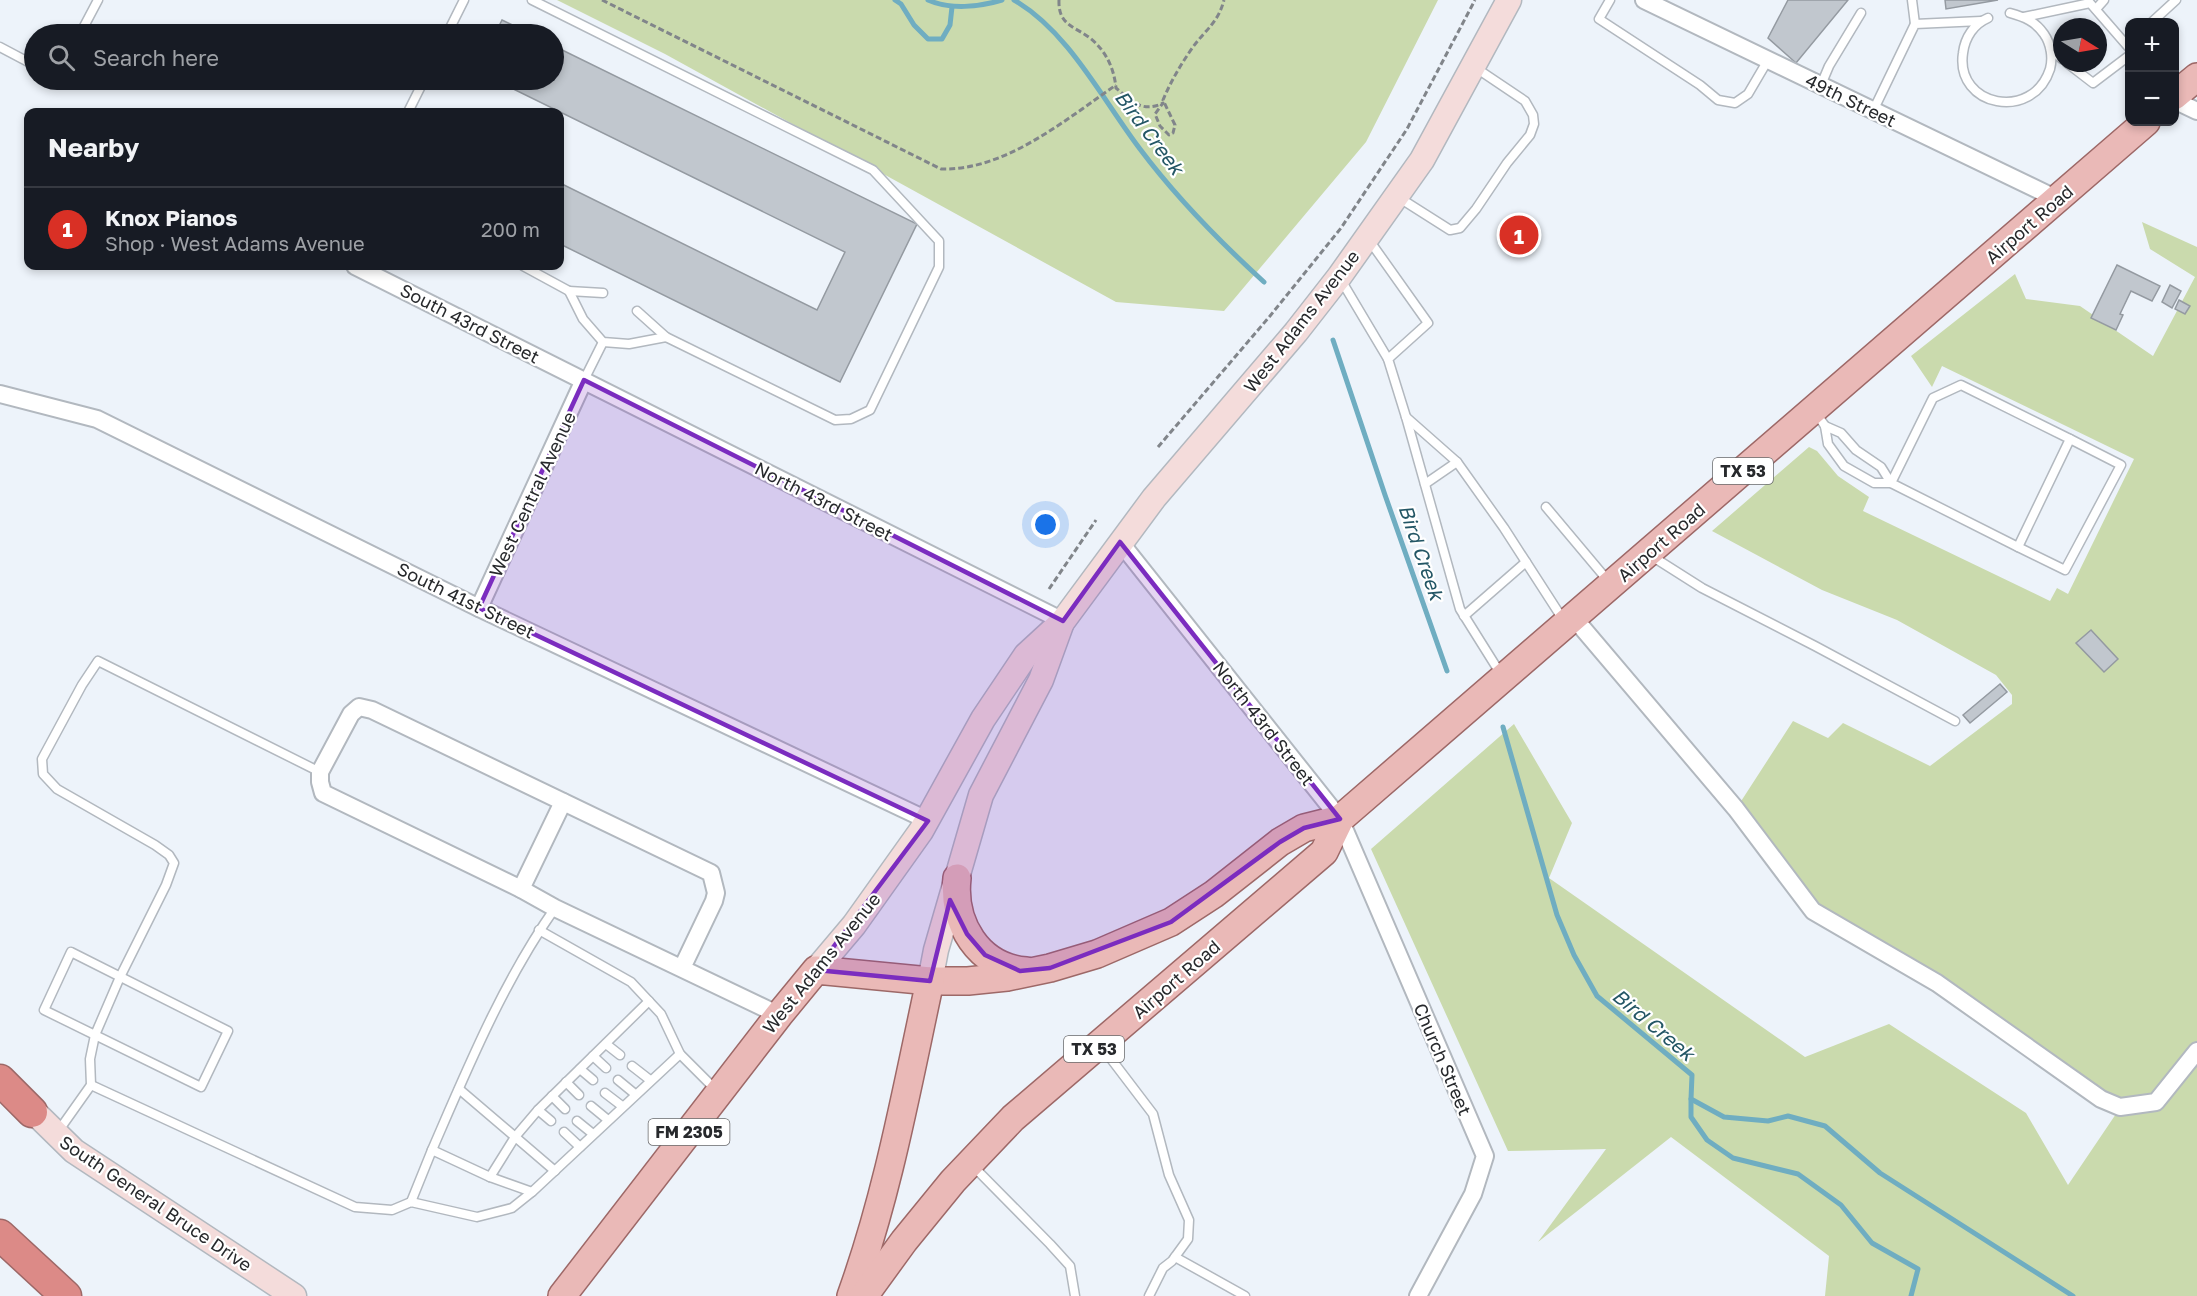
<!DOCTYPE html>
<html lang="en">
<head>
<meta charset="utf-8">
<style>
	:root { --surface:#171b24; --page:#20242c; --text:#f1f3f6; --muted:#9ea1a6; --line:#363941; --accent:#d93025 }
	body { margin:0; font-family:"Golos Text",sans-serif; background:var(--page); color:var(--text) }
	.controls { position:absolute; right:18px; top:18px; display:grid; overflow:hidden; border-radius:12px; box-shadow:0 3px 9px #0003 }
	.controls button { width:54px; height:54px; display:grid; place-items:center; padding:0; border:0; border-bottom:2px solid var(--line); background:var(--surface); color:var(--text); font:30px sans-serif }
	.compass { position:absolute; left:2053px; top:18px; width:54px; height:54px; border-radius:50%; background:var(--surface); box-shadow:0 3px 9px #0003; rotate:101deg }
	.you { position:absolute; left:1046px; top:525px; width:21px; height:21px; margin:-15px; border:4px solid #fff; border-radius:50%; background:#1a73e8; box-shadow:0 0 0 9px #1a73e833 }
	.badge { display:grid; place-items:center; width:39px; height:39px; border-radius:50%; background:var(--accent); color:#fff; font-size:20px; font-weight:700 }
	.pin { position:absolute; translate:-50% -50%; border:3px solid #fff; box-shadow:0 2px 6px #0006 }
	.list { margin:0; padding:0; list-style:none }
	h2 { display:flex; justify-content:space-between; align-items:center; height:78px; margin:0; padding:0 24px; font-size:26px }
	h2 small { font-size:20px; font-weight:400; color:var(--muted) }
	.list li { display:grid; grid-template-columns:39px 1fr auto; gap:18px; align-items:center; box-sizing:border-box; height:84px; padding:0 24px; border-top:2px solid var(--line) }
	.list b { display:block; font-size:22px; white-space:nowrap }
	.list p { margin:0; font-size:20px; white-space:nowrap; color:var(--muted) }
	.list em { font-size:20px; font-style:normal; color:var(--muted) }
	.icon { flex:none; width:33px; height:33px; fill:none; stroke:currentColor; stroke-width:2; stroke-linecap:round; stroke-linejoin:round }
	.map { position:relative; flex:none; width:2197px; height:1296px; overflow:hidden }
	.search { position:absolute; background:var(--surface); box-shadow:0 3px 9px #0003; left:24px; top:24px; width:540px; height:66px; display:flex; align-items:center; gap:15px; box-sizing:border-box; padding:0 21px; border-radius:33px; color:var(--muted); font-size:22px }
	.panel { position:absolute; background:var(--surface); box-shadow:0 3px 9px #0003; left:24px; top:108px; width:540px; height:162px; border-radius:12px }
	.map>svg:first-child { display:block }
	.green { fill:#cadaad }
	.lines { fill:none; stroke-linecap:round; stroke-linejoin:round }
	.stream { stroke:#6fadc1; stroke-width:5 }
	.building { fill:#c1c7ce; stroke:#949aa1; stroke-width:1.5 }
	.service-casing { stroke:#b2b8bf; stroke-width:11 }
	.minor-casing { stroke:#b2b8bf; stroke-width:20 }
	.secondary-casing { stroke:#b2b8bf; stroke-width:27 }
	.primary-casing { stroke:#9d6867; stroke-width:30 }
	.motorway-casing { stroke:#9d6867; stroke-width:33 }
	.path { stroke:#81858a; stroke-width:3; stroke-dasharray:6 3; stroke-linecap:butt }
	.service { stroke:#fff; stroke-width:8 }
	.minor { stroke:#fff; stroke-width:16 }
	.secondary { stroke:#f4dcdb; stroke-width:24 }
	.primary { stroke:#eab9b7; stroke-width:27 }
	.motorway { stroke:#dc8a87; stroke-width:30 }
	.marked { fill:#7b2cbf; fill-opacity:0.2; stroke:#7b2cbf; stroke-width:4.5; stroke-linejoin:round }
	.labels { text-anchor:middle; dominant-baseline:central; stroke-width:4.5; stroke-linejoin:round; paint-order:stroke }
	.shield { fill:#fff; stroke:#68696b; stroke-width:1.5 }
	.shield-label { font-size:16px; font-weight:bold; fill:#27292c }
	.street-label { font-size:18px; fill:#27292c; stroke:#fff }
	.water-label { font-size:20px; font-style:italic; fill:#235665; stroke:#fff }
</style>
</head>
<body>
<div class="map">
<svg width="2197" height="1296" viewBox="0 0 2197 1296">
	<rect width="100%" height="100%" fill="#edf3fa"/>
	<g class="green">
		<path d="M557,0h881l-72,142 -142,169 -108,-9 -451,-248z"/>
		<path d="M2142,222l55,25v1049h-372l4,-40 -158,-119 -133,105 68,-93 -98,2 -137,-302 143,-125 58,99 -23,55 256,179 84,-33 137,89 42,72 52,-77 -307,-197 -77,-102 57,-88 35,17 15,-15 87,43 82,-62v-9l-16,-20 -99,-55 -75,-30 -110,-59 97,-84 8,4 21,25 31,21 -6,14 187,90 7,-13 11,6 66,-135 -192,-93 -10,21 -21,-31 104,-82 11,25 54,7 73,50 42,-79 -45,-28z"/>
	</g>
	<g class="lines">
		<g class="stream">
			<path d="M895,0l6,4 13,21 14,14h14l8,-14 2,-18"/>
			<path d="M928,0c22,10 51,7 74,0"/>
			<path d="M1014,0c55,32 88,99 126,149 36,48 79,92 124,133"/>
			<path d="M1333,340l52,155 62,176"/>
			<path d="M1503,727l54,188 17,40 23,41 95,79 -1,24 33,18 44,4 20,-5 37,10 55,47 193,123"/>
			<path d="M1691,1099v18l16,23 26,18 65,16 43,31 31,38 46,26 -7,27"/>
		</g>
	</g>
	<g class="building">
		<path d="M1788,0h60l-52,63 -28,-25z"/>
		<path d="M1945,0h53l-52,9z"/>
		<path d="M502,20l29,14h-36z"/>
		<path d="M554,46l363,178 -77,158 -280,-138v-61l257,127 28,-58 -350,-172h59z"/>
		<path d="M2117,265l43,21 -8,15 -21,-10 -11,23 3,1 -7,15 -25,-12z"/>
		<path d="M2170,285l11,6 -9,17 -10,-6z"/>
		<path d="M2179,300l11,6 -5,8 -10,-5z"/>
		<path d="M2091,630l27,29 -14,13 -28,-29z"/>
		<path d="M2000,684l7,8 -37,31 -7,-8z"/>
	</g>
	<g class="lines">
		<g class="service-casing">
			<g id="service">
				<path d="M1610,0l-11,19 101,66 18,15 17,3 13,-9 20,-34"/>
				<path d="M1912,0l3,24"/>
				<path d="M2096,9l8,-9"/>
				<path d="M2024,17l66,-14 40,46"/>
				<path d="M1988,18c-14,6 -23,19 -25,35 -8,54 70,69 87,16 3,-11 1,-25 -6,-35 -9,-13 -20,-17 -34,-21"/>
				<path d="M2152,22l24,-22"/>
				<path d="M80,34l18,-34"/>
				<path d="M447,34l17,-34"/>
				<path d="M0,47l34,18"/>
				<path d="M2051,50l11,9"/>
				<path d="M2067,63l26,20 37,-28"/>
				<path d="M1821,85l8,-19 32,-53"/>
				<path d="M1873,111l42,-87 66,-3"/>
				<path d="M408,112l16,-32"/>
				<path d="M1398,197l52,33 10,-2 16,-19 31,-46 23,-28 4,-11 -1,-9 -8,-14 -49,-33"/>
				<path d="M1369,240l59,83 -40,36 18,58 54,192 42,67"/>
				<path d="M523,266l46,25 14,28 20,23 26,2 37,-7 169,83 16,-1 19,-9 69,-143v-26l-66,-71 -341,-170"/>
				<path d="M1341,280l47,79"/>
				<path d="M569,291l34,2"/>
				<path d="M637,311l29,26"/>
				<path d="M584,380l19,-38"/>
				<path d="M1816,413l9,13 3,18 16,22 30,17h17l127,64 52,-108 -109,-54 -28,13 -42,85"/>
				<path d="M1406,417l51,45 47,66 60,93"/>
				<path d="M1825,426l16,7 15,17 25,17 10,16"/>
				<path d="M1425,484l32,-22"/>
				<path d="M1546,507l63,75"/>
				<path d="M2018,547l47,23 56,-105 -51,-26"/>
				<path d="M1650,555l52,33 113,58 140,75"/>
				<path d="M1464,616l62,-54"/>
				<path d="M539,930l92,52 30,32 19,40 36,36"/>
				<path d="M71,952l157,79 -27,56 -157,-77z"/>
				<path d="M606,1044l14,11"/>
				<path d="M1102,1047l51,67 16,61 20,45 -1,19 -16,22 -9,7 -14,28"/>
				<path d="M593,1056l13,12"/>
				<path d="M632,1066l18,14"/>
				<path d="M580,1069l13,11"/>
				<path d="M618,1080l17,14"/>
				<path d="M566,1082l13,13"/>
				<path d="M91,1085l264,122 37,3 19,-8 66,15 35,-9 20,-16 148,-138"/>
				<path d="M459,1089l96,82"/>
				<path d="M605,1093l17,13"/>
				<path d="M552,1096l13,13"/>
				<path d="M591,1106l17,14"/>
				<path d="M538,1110l13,11"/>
				<path d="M577,1121l16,13"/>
				<path d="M564,1132l16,15"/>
				<path d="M57,1133l34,-48 -1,-26 5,-24 25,-58 46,-92 8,-22 -5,-8 -14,-10 -98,-56 -14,-15 -1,-15 40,-74 16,-24 222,111"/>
				<path d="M432,1150c36,-83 71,-168 123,-242"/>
				<path d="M972,1165l78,79 20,22 5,30"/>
				<path d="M490,1177l25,-40 23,-27 111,-109"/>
				<path d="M411,1202l21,-52 58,27 42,15"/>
				<path d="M1175,1257l70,39"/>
			</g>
		</g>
		<g class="minor-casing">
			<g id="minor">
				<path d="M1644,0l413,199"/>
				<path d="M2174,100l23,11"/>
				<path d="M355,266l708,355"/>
				<path d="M0,394l97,25 382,189 448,212"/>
				<path d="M1120,542l220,277 145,337 -12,38 -55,102"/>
				<path d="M479,608l105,-228"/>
				<path d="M1574,618l162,191 77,102 124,72 164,116 19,8 36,-5 41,-51"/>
				<path d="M521,889l42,-87"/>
				<path d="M682,968l32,-67 2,-8 -5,-20 -339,-163 -13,-3 -8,7 -31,58v10l3,11 198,96 34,19 224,107"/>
			</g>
		</g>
		<g class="secondary-casing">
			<g id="secondary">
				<path d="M816,970l38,-45 67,-94 62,-112 43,-64 37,-34 91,-123 142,-166 43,-55 83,-117 87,-160"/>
				<path d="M930,981l6,-31 45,-155 60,-115 20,-55"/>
				<path d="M22,1100l52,51 220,145"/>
			</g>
		</g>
		<g class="primary-casing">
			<g id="primary">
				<path d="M2174,96l23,-19"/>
				<path d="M957,878c-5,45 21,89 69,93"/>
				<path d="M562,1296l217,-281 37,-45 114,11h38l39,-4 43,-9 47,-14 74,-32 43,-28 66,-52 24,-14 36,-9"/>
				<path d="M851,1296c37,-102 56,-209 79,-315"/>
				<path d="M864,1296l40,-55 49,-60 60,-63 311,-266 16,-33 806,-697"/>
			</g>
		</g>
		<g class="motorway-casing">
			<g id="motorway">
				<path d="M0,1080l32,32"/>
				<path d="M0,1235l66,61"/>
			</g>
		</g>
		<g class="path">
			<path d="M602,0l339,169c64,2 124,-49 175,-84"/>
			<path d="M1059,0c-1,25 15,26 31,38 16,13 24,30 26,50 16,14 27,25 47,15l-8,11 5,12 9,9 4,-2 2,-8 -12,-25c8,-19 18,-36 30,-53 13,-18 25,-24 31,-47"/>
			<path d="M1158,447l112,-131 71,-88 66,-99 68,-129"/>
			<path d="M1049,589l47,-69"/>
		</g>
		<use href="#service" class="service"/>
		<use href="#minor" class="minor"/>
		<use href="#secondary" class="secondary"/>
		<use href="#primary" class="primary"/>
		<use href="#motorway" class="motorway"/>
	</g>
	<path class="marked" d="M584,380l479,241 57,-79 220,277 -36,9 -24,14 -109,80 -121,46 -30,3 -35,-16 -18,-21 -17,-34 -20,81 -114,-11 112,-149 -449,-213z"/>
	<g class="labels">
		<g class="shield">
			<rect x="1713" y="458" width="60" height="26" rx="4.5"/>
			<rect x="1064" y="1036" width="60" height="26" rx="4.5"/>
			<rect x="648.5" y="1119" width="81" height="26" rx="4.5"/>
		</g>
		<g class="shield-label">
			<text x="1743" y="471">TX 53</text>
			<text x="1094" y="1049">TX 53</text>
			<text x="689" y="1132">FM 2305</text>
		</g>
		<g class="street-label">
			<text transform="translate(1851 100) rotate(26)">49th Street</text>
			<text transform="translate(2029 224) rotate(-41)">Airport Road</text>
			<text transform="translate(1301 321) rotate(-52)">West Adams Avenue</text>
			<text transform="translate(470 323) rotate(27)">South 43rd Street</text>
			<text transform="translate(532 494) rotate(-65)">West Central Avenue</text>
			<text transform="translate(824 501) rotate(27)">North 43rd Street</text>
			<text transform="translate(1661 542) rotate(-41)">Airport Road</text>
			<text transform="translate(466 600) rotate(26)">South 41st Street</text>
			<text transform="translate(1264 723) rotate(52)">North 43rd Street</text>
			<text transform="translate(821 963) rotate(-51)">West Adams Avenue</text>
			<text transform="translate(1176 979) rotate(-41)">Airport Road</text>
			<text transform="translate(1443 1059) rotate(67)">Church Street</text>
			<text transform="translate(156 1203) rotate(34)">South General Bruce Drive</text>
		</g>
		<g class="water-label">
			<text transform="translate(1150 132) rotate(53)">Bird Creek</text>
			<text transform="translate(1422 552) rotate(71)">Bird Creek</text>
			<text transform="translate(1654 1024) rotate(40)">Bird Creek</text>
		</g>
	</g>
</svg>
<div class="controls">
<button>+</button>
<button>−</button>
</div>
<svg class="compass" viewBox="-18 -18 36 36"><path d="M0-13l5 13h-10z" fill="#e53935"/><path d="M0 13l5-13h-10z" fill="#9ea1a6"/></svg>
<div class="you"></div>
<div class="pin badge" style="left:1519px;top:235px">1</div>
<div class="search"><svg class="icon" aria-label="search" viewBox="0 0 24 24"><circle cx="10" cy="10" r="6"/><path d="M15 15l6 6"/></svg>Search here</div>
<section class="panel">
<h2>Nearby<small></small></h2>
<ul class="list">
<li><span class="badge">1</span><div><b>Knox Pianos</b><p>Shop · West Adams Avenue</p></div><em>200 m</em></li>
</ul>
</section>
</div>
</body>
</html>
